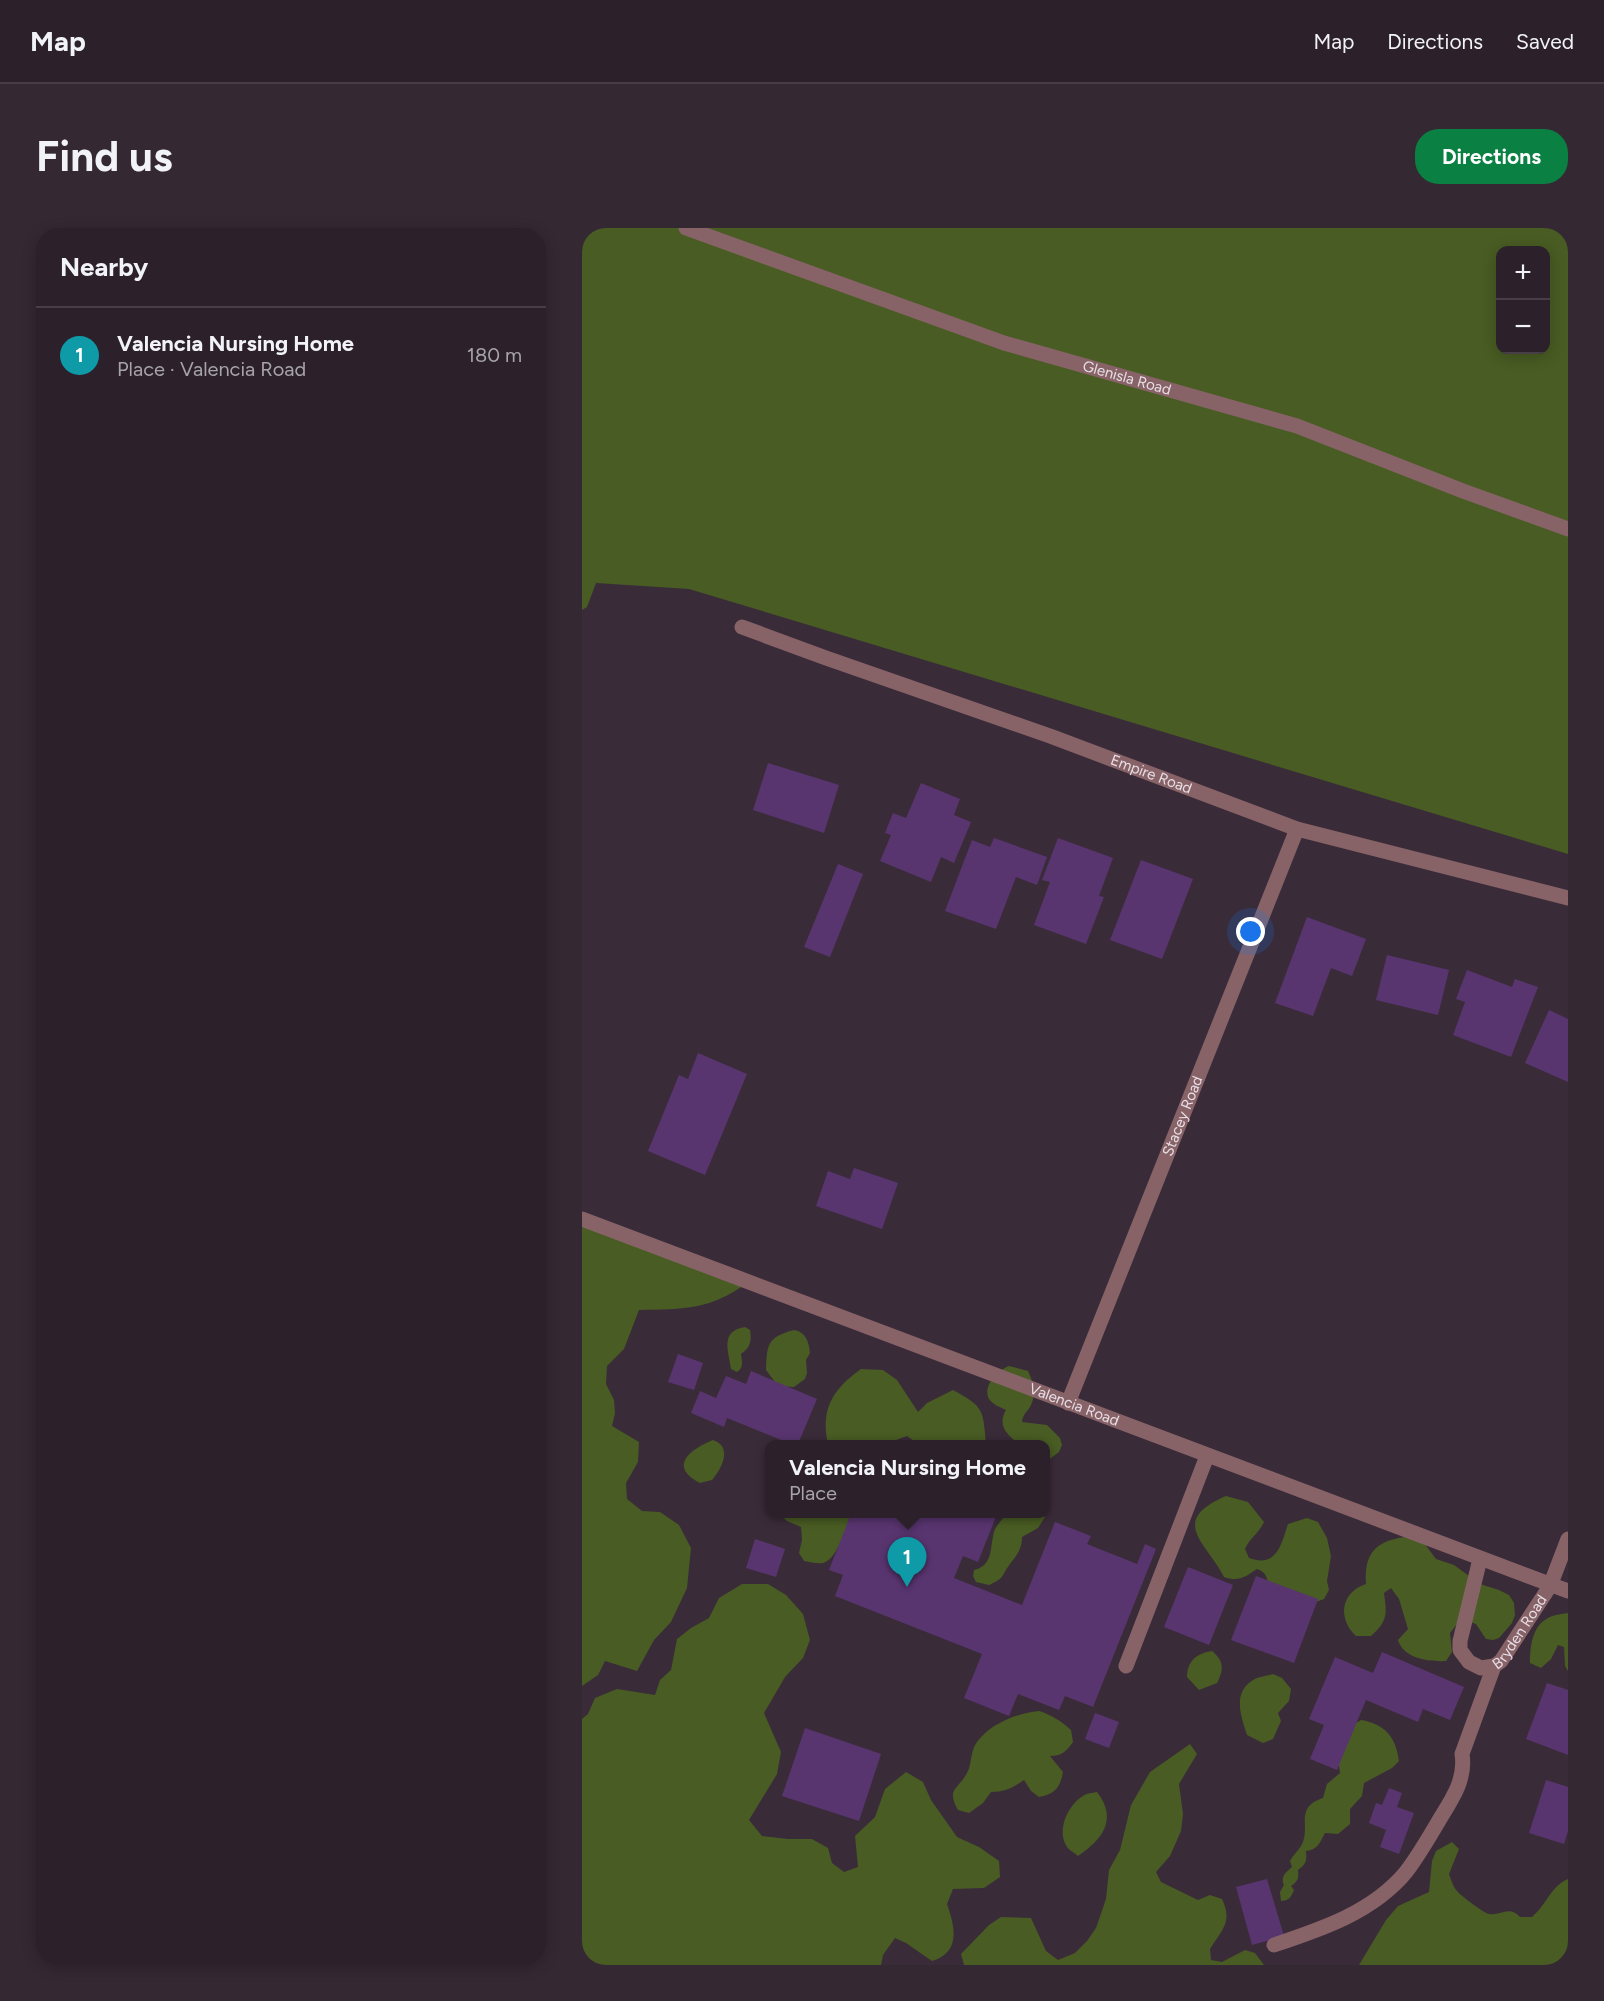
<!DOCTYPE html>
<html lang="en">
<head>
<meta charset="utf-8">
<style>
	:root { --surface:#2c202b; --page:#342833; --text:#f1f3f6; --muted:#a6a3a9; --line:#483e47; --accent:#0b8043 }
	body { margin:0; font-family:Figtree,sans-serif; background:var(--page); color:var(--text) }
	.controls { position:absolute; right:18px; top:18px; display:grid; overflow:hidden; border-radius:12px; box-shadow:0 3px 15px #0003 }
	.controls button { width:54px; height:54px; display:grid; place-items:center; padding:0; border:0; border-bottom:2px solid var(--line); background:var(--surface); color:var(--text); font:30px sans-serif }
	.you { position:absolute; left:669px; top:704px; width:21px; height:21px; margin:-15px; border:4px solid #fff; border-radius:50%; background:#1a73e8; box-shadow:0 0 0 9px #1a73e833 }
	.badge { display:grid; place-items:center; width:39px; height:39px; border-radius:50%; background:var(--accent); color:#fff; font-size:20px; font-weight:700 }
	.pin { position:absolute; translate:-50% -50px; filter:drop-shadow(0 2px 3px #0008) }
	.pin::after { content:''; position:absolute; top:32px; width:21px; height:18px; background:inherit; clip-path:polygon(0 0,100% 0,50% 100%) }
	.popup { position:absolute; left:183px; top:1212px; width:285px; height:78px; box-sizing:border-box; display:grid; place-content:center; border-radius:12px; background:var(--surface); filter:drop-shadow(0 2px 4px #0005); font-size:20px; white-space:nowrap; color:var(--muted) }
	.popup b { font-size:22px; color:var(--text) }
	.popup::after { content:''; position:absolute; left:50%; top:100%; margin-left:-12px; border:12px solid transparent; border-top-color:var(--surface) }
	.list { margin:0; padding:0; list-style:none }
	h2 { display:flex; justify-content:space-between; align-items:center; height:78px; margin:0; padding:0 24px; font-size:26px }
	h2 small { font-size:20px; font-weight:400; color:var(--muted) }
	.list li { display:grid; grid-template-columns:39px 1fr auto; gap:18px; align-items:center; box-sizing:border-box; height:96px; padding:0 24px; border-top:2px solid var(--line) }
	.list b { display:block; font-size:22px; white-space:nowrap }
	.list p { margin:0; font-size:20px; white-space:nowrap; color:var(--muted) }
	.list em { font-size:20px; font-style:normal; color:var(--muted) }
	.map { position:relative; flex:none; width:986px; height:1737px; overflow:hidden; border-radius:24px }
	header { display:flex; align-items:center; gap:36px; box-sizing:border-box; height:84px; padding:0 30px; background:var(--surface); border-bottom:2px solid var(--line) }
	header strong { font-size:28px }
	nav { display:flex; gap:33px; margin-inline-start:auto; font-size:21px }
	.intro { display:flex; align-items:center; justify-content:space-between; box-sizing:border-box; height:144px; padding:0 36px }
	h1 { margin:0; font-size:42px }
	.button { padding:15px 27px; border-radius:24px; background:var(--accent); color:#fff; font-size:21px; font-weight:700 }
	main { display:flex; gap:36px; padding:0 36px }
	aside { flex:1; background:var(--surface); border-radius:24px; box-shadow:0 3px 15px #0003 }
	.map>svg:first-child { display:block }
	.green { fill:#485c23; fill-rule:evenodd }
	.building { fill:#593570 }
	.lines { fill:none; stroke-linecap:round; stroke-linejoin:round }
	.minor { stroke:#876367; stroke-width:15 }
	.labels { text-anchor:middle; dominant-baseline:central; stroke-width:4.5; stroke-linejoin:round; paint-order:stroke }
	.street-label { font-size:15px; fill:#e8dee7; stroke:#3a2b39 }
</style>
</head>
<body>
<header>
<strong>Map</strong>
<nav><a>Map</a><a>Directions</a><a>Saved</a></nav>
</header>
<div class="intro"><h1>Find us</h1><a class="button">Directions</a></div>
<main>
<aside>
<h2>Nearby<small></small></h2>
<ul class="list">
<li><span class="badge" style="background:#0f9aa8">1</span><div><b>Valencia Nursing Home</b><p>Place · Valencia Road</p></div><em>180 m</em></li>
</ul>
</aside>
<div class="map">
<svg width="986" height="1737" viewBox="0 0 986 1737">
	<rect width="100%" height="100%" fill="#3a2b39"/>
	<g class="green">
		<path d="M0,0h986v626l-879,-265 -93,-6 -9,24 -5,3zM918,22h45v100h-45z"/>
		<path d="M0,991l166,63c-37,28 -64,27 -109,28l-15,39 -17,17 -1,18 8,16 1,13 -3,13 27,16 -1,20 -12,21 1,16 15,12 18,1 19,13 12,23 -4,40 -16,34 -17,18 -17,31 -32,-10 -7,14 -16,11z"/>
		<path d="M163,1099l5,3c2,11 0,18 -9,24 1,7 3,14 -4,18l-6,-3c-2,-17 -12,-38 14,-42z"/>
		<path d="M212,1102c12,2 15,12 16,23l-4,7 1,13 -2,6 -11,8 -16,-1 -12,-16c1,-25 1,-33 28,-40z"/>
		<path d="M427,1138l19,5c5,11 9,21 3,34 -3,7 -8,8 -9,17l25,3 13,13 2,7 -3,7 -12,9h-2v-17h-26c-12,-10 -22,-18 -13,-34 -6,-3 -13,-5 -17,-11 -7,-13 9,-29 20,-33z"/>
		<path d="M279,1141l22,1 14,10 21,32 9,-9 26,-13c31,17 30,19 33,54h-73l1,-3 -7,-5 -11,4 -1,4h-67c-8,-35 5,-55 33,-75z"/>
		<path d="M131,1212c20,7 9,28 -1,40l-12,3c-33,-17 -9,-34 13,-43z"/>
		<path d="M644,1268l22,6 16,20c-5,11 -14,16 -19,27l4,9c28,10 32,-13 39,-34l19,-6 11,4 9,16 4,18 -4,25 2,9 -5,9 -14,5 -42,-19c-1,-8 -2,-13 -11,-16 -12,8 -18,13 -33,8 -18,-35 -56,-56 2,-81z"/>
		<path d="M197,1286h72c-5,12 -13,45 -28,49 -5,1 -13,-1 -19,-2l-5,-8 3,-13 -1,-13 -14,-6z"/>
		<path d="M425,1286h35l3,3 -7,11 -16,9c0,12 -5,18 -12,27 -9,12 -5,14 -21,21l-13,-3 -3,-6 1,-6c21,-5 15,-25 21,-41 3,-5 8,-11 12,-15z"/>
		<path d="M823,1309l19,6 12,16 18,6 26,19 19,6 10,5 5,8 1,12 -3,8 -13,15 -6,2 -7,-1 -10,-15 -15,-5 -11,14 2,19 -6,9c-18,1 -43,-3 -48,-21l10,-11 -9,-30 -8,-11 -7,5c3,21 4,28 -13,43h-15c-19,-18 -15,-44 10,-52 -2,-30 9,-43 39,-47z"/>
		<path d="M160,1356h26l18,11 17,19 7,26 -7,18 -18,19 -21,36 17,39 -4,22 -28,46 13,16 26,3h24l16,9 4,15 12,9 14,-5 -3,-31 20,-19 10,-28 21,-17 17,10 8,18 26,37 22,10 20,14 1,16 -16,11 -31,1 -6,15c8,23 14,48 -15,57l-26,-18 -11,-5 -12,17 -2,10h-299v-246l6,-5 7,-16 22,-9 38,6 5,-15 11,-10 6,-31 14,-11 18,-10 10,-20z"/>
		<path d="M986,1385v58l-3,-5 -1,-19 -6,-2 -7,14 -10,9 -11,-5c0,-16 2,-37 18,-45 5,-3 14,-4 20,-5z"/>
		<path d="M630,1423c12,10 12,18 5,32l-18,7 -12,-13c0,-16 10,-24 25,-26z"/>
		<path d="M691,1446l9,4 9,11 -2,12 -11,12 3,8 -8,18 -10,4 -16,-8c-6,-19 -15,-42 6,-55 5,-3 14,-4 20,-6z"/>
		<path d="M457,1483c13,4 22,10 32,19l2,12c-7,10 -12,14 -23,14l13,16c-3,16 -8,22 -24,25l-8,-6 -7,-11c-11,8 -19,12 -33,12l-8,11 -14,10 -11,-3c-12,-22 0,-20 9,-37 5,-9 3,-22 10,-31 13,-18 40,-29 62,-31z"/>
		<path d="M779,1492c24,4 35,17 38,41l-7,7 -28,15 -2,13 -12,13v15l-12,10 -13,-1c-5,9 -7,17 -19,18 1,10 0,13 -8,19 1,8 0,11 -7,16l3,4c-3,7 -5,11 -13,11l-1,-9 4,-7c-4,-8 2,-13 8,-18l-2,-6c3,-6 8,-10 11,-15 11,-19 -8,-38 22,-48l4,-14 13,-11 -2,-13 8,-31z"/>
		<path d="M608,1516l7,10 -18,30 4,30 -2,17 -11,25 -14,16 5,10 37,18 12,-5 12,4c11,23 0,31 -12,50l1,11 11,2 23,-12 10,3 9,12h-300l-3,-11 28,-29 12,-8 30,1 15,33 12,9 17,-7 12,-12 9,-13 10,-29 3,-29 11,-20 11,-45 19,-33z"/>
		<path d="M515,1564c21,27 6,47 -19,64 -3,-3 -9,-6 -11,-9 -11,-17 1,-42 16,-51 4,-3 9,-3 14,-4z"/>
		<path d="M870,1614l7,7 -10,25c2,5 4,13 8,17 4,5 27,22 32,23 12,2 20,-9 31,3h12c16,-14 18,-30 36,-38v86h-209l27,-45 12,-14 31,-14 3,-31 4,-10z"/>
	</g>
	<g class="building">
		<path d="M186,535l71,22 -15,48 -71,-23z"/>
		<path d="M339,555l39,16 -6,16 17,7 -17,41 -13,-6 -10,25 -51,-21 11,-26 -6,-2 8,-20 13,5z"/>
		<path d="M412,610l53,19 -10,28 -21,-8 -20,52 -51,-18 27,-71 18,7z"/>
		<path d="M476,610l55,20 -14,38 5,1 -18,47 -52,-19 16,-43 -8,-2z"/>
		<path d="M559,632l52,19 -31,80 -52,-19z"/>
		<path d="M256,636l25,10 -33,83 -26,-10z"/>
		<path d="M725,689l59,22 -14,37 -21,-8 -18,48 -38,-13z"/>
		<path d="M805,727l62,15 -11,45 -62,-15z"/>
		<path d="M885,742l45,17 3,-8 23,8 -27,70 -58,-22 12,-33 -9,-3z"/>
		<path d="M967,782l19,9v63l-43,-19z"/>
		<path d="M116,825l49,21 -42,101 -57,-24 31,-76 9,4z"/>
		<path d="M272,940l44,15 -16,46 -66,-23 12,-35 22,8z"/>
		<path d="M96,1126l25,9 -9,27 -26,-8z"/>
		<path d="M169,1143l66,28 -19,45h-7l-64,-26 -3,9 -33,-14 9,-22 16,7 10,-22 20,8z"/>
		<path d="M269,1286h146l-19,48 -15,-6 -9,22 68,27 33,-83 36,14 -4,8 50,20 8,-20 11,5 -63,158 -28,-11 -6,14 -41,-16 -9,22 -45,-18 18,-44 -147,-58 8,-21 -14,-5z"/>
		<path d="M173,1311l30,10 -9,28 -30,-9z"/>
		<path d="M606,1339l45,18 -24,60 -45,-18z"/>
		<path d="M674,1348l62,23 -24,64 -63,-23z"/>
		<path d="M800,1424l82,35 -14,33 -27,-11 -5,13 -52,-22 -29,70 -27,-11 14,-34 -15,-6 26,-62 38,16z"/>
		<path d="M965,1455l21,7v65l-42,-16z"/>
		<path d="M513,1485l24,9 -10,26 -24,-9z"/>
		<path d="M223,1500l76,26 -22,67 -77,-25z"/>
		<path d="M964,1552l22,7v44l-4,13 -35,-11z"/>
		<path d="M807,1560l13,5 -5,14 17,6 -15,41 -19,-7 6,-17 -17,-7 7,-20 6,2z"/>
		<path d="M685,1651l17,57 -32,9 -16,-58z"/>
	</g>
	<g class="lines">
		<g class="minor">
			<path id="s1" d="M104,0l318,115 293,83 166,65 105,38"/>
			<path id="s2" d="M160,399l84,31 224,78 247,93 271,69"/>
			<path id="s3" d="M0,991l986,372"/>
			<path id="s4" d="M486,1175l229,-574"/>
			<path id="s5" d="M898,1331l-20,82v9l9,12 12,6 13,-2 7,-5 49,-75 18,-47"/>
			<path d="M544,1438l81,-210"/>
			<path d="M692,1717c48,-16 99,-33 132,-73 13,-17 24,-36 35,-55 12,-19 25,-39 21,-63l32,-88"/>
		</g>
	</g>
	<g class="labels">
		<g class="street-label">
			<text stroke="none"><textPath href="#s1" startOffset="466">Glenisla Road</textPath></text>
			<text stroke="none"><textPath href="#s2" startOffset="435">Empire Road</textPath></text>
			<text stroke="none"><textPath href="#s4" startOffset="309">Stacey Road</textPath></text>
			<text stroke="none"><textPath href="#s3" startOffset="526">Valencia Road</textPath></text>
			<text stroke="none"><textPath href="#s5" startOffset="178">Bryden Road</textPath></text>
		</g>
	</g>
</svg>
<div class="controls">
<button>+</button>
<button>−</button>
</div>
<div class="you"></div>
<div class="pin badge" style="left:325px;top:1359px;background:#0f9aa8">1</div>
<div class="popup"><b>Valencia Nursing Home</b>Place</div>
</div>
</main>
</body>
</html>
